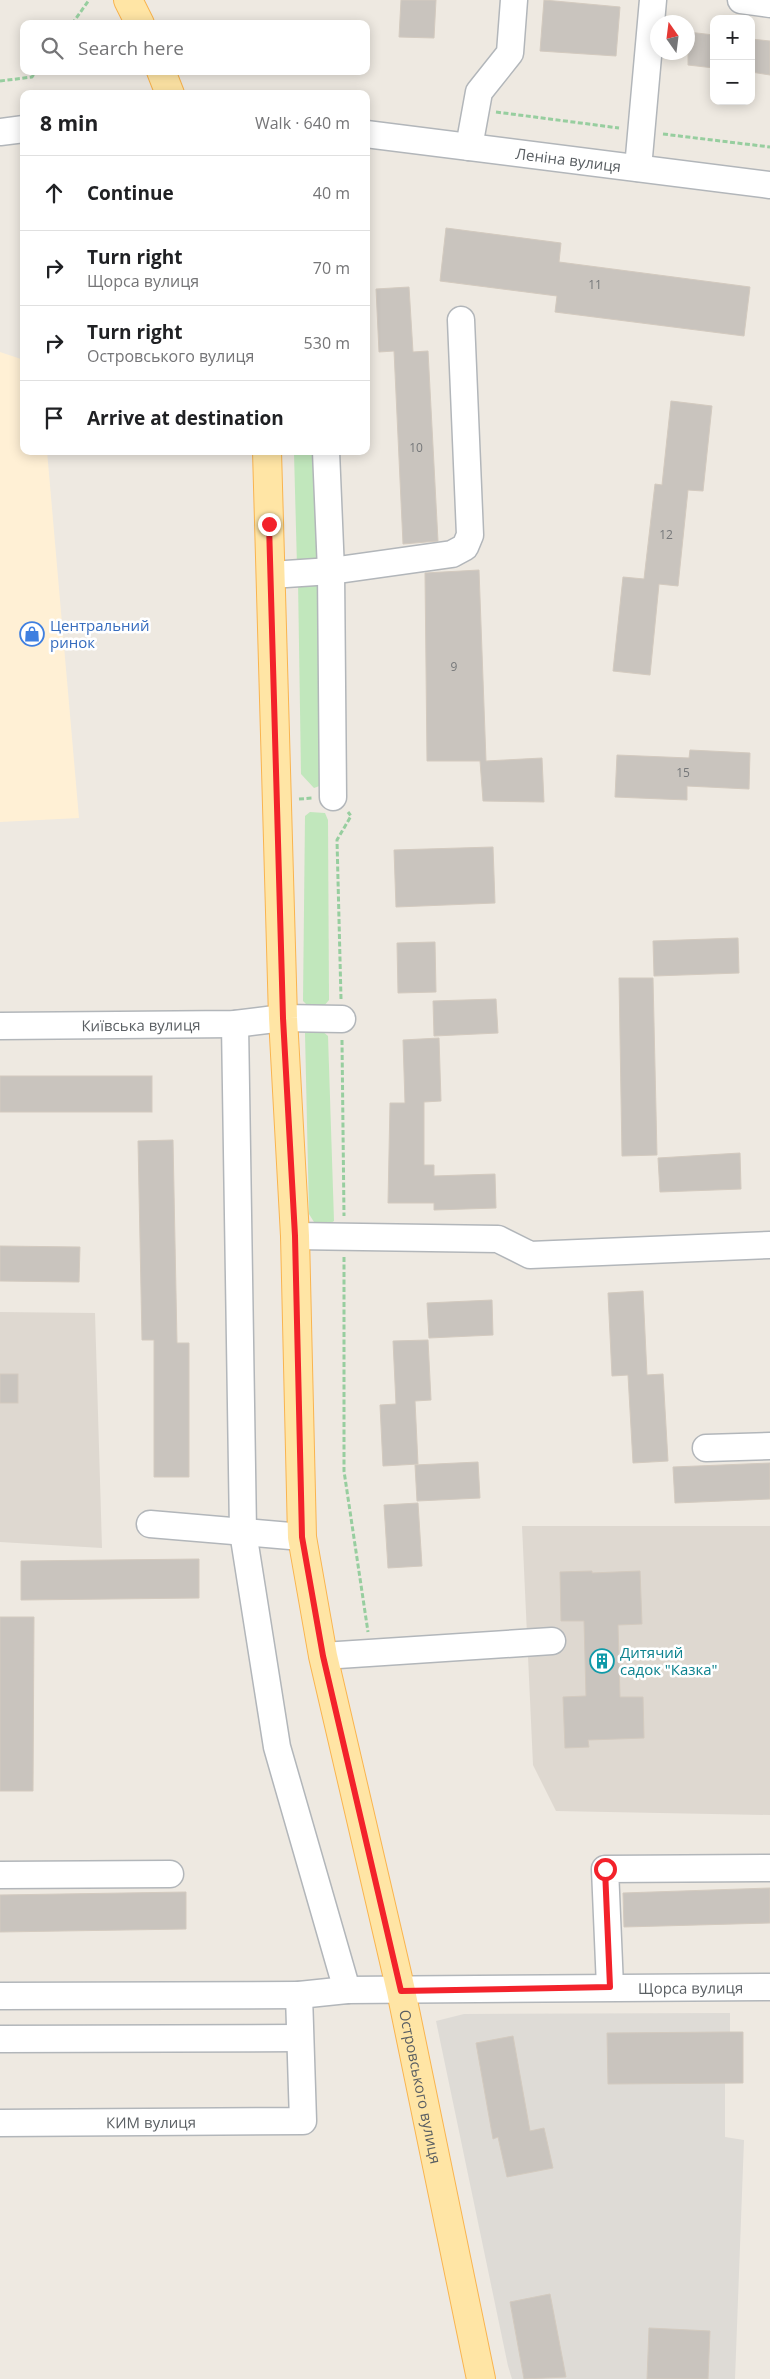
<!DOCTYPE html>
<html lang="en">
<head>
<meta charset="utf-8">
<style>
	:root { --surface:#fff; --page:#f6f6f6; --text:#202124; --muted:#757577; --line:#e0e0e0 }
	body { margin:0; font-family:"Open Sans",sans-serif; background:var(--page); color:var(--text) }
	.controls { position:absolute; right:15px; top:15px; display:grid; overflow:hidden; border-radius:10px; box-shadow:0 2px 12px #0003 }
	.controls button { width:45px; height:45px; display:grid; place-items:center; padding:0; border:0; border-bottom:1px solid var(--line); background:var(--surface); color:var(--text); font:25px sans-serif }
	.compass { position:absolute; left:650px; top:15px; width:45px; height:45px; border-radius:50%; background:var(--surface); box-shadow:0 2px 12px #0003; rotate:346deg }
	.stop { position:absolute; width:15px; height:15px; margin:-11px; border:4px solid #f3222b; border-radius:50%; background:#fff }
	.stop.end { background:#f3222b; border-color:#fff; box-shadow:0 1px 5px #0008 }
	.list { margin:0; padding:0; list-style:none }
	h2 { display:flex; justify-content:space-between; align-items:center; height:65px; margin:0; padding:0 20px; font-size:21px }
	h2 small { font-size:16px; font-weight:400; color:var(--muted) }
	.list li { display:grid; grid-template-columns:32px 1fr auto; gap:15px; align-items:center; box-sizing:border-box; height:75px; padding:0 20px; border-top:1px solid var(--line) }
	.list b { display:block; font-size:19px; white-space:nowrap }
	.list p { margin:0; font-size:16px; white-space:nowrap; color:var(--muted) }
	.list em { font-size:16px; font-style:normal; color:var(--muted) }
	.icon { flex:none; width:28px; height:28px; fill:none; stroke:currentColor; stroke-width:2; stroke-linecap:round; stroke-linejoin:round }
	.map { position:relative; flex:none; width:770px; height:2379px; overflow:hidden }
	.search { position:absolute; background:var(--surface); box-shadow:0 2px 12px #0003; left:20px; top:20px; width:350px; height:55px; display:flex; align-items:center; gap:12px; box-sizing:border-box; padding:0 18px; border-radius:10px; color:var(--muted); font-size:19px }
	.panel { position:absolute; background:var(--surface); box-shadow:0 2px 12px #0003; left:20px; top:90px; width:350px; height:365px; border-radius:10px }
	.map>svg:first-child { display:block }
	.commercial { fill:#fff0d5 }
	.industrial { fill:#dedbd6 }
	.education { fill:#ded8d0 }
	.green { fill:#c1e7bc }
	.building { fill:#c9c4be; stroke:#d3cabf }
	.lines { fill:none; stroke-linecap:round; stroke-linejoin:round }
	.minor-casing { stroke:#b2b6ba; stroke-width:29 }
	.major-casing { stroke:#f9b44f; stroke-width:30 }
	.path { stroke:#97ce9f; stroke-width:3; stroke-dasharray:5 2.5; stroke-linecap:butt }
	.minor { stroke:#fff; stroke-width:26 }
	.major { stroke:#ffe5a5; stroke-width:28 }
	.route { stroke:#f3222b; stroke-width:6 }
	.labels { text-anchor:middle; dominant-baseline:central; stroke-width:5; stroke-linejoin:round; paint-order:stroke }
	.number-label { font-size:12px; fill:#76787a }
	.street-label { font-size:15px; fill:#5a5f63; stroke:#fff }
	.shop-label { font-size:15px; fill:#366cbe; stroke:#fff; text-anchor:start }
	.culture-label { font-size:15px; fill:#0d838f; stroke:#fff; text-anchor:start }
</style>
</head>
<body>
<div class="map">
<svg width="770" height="2379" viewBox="0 0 770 2379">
	<rect width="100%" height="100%" fill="#eee9e1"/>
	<path class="commercial" d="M0,352l24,8v91h23l32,367 -79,4z"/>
	<path class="industrial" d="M730,2013v19h13v51h-18v54l19,3 -9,239h-223l-4,-13 -72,-345 28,-7z"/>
	<g class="education">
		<path d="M0,1312l95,1 7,235 -102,-6z"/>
		<path d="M522,1526h248v289l-214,-4 -23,-46z"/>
	</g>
	<g class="green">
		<path d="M294,453h23l2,113h-22z"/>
		<path d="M298,580l22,1 2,204 -8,3 -13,-14z"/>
		<path d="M310,812l15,1 3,7 1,180 -5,6 -17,-1 -4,-4 2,-185z"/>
		<path d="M312,1031h10l6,5 6,185 -9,6 -11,-5 -5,-8 -4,-181z"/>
	</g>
	<g class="building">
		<path d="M401,0h35l-2,38 -35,-1z"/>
		<path d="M544,0l76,7 -4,49 -76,-5z"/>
		<path d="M688,32l26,3v33l-26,-3z"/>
		<path d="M751,39l19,2v34l-19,-3z"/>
		<path d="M446,228l115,15 -2,19 191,25 -6,49 -189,-24 2,-16 -117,-15z"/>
		<path d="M409,287l4,65 15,-1 10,190 -35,3 -9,-193 -15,1 -3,-63z"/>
		<path d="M671,401l41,5 -9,85 -15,-1 -10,96 -19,-2 -9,91 -37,-4 10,-94 21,2 11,-95 7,1z"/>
		<path d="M479,570l7,191 56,-3 2,44 -61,-1 -3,-40h-53l-2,-188z"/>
		<path d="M690,750l60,3 -1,36 -62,-3v14l-72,-3 2,-42 72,3z"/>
		<path d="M493,847l2,56 -99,4 -2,-57z"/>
		<path d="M738,938l1,35 -85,3 -1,-35z"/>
		<path d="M435,942l1,50 -38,1 -1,-50z"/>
		<path d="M619,978h34l4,177 -35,1z"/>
		<path d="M496,999l2,34 -64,3 -1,-35z"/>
		<path d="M439,1038l2,63 -17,1v63h10v11l61,-2 1,34 -62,2v-7h-46l2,-100h15l-2,-63z"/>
		<rect x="0" y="1076" width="152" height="36"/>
		<path d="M173,1140l4,203h12v134h-35v-137h-12l-4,-199z"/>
		<path d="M740,1153l1,36 -81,3 -2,-34z"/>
		<path d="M0,1246l80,1 -1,35 -79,-1z"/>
		<path d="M643,1291l4,84 16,-1 5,87 -35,2 -5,-88 -16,1 -4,-83z"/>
		<path d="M492,1300l1,35 -64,3 -2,-35z"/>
		<path d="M428,1340l3,60 -16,1 3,63 -35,2 -3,-61 16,-1 -3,-63z"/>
		<rect x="0" y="1374" width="18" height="29"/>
		<path d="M478,1462l2,36 -63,3 -2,-36z"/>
		<path d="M770,1463v36l-95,4 -2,-36z"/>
		<path d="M418,1503l4,63 -34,2 -4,-63z"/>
		<path d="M199,1559v39l-178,2v-39z"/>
		<path d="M592,1571v2l48,-2 2,53 -24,1 2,72h23l1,41 -56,2 1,7 -24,1 -2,-51 23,-1 -2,-75h-23l-1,-49z"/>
		<path d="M0,1617h34l-1,174h-33z"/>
		<path d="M770,1888v35l-146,4 -1,-34z"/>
		<path d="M186,1892v37l-186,3v-37z"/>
		<path d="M730,2032h13v51l-135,1 -1,-51z"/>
		<path d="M513,2036l17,95 14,-3 9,40 -46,9 -9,-40 -5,2 -17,-96z"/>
		<path d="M550,2294l16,83 -42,2 -14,-77z"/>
		<path d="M649,2328l61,3 -2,48h-61z"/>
	</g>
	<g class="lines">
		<g class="minor-casing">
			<g id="minor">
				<path d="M741,0l29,4"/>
				<path d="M0,132l24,-3"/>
				<path id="s1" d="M366,134l404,51"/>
				<path d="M469,147l10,-55 31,-39 4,-53"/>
				<path d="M638,168l15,-168"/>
				<path d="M326,451l5,120 2,226"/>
				<path d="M271,575l60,-4 121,-17 13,-7 5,-12 -9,-215"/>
				<path d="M235,1024l8,508 34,215 70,243"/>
				<path id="s2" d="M0,1026l235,-2 48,-6 59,1"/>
				<path d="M295,1236l203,3 32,16 240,-10"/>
				<path d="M706,1448l64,-2"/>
				<path d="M150,1524l152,13"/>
				<path d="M323,1656l229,-15"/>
				<path d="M0,1875l170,-1"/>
				<path d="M610,1987l-5,-118 165,-1"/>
				<path d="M0,1996l299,-1"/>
				<path d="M0,2039l299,-1"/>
				<path id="s3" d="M0,2123l303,-2 -4,-126 48,-5 423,-3"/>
			</g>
		</g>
		<g class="major-casing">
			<g id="major">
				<path d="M128,0l12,24"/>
				<path d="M161,71l9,23"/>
				<path id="s4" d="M267,451l16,567 12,218 7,301 21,119 78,335 80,388"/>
			</g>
		</g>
		<g class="path">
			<path d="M72,24l17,-24"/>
			<path d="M0,81l32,-4 4,-6"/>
			<path d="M496,112l123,16"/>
			<path d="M663,134l107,13"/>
			<path d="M299,799l14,-1"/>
			<path d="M341,999l-4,-159 14,-24 -3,-4"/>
			<path d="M342,1040l2,176"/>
			<path d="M344,1257v214l24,161"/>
		</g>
		<use href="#minor" class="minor"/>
		<use href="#major" class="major"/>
	</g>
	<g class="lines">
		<path class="route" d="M269,524l14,494 12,218 7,301 21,119 78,335 209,-4 -5,-118"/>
	</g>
	<defs>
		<g id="shop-ring" transform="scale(1.25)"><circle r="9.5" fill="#fff" stroke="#3f7fe0" stroke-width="1.5"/><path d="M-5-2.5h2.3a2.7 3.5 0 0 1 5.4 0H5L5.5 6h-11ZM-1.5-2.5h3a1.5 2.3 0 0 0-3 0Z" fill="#3f7fe0"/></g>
		<g id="building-ring" transform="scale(1.25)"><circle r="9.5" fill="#fff" stroke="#0f9aa8" stroke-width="1.5"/><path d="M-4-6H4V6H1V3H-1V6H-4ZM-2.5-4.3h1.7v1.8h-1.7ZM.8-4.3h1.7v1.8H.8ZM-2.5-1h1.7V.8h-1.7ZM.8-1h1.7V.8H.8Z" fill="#0f9aa8"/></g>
	</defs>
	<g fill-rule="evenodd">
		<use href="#shop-ring" x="32" y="634"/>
		<use href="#building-ring" x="602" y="1661"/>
	</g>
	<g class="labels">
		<g class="number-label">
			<text x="595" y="284">11</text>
			<text x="416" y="447">10</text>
			<text x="666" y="534">12</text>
			<text x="454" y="666">9</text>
			<text x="683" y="772">15</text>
		</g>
		<g class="street-label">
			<text stroke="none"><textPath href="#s1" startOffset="204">Леніна вулиця</textPath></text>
			<text stroke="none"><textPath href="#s2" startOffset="141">Київська вулиця</textPath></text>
			<text stroke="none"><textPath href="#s3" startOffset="821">Щорса вулиця</textPath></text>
			<text stroke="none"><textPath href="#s4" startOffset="1649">Островського вулиця</textPath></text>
			<text stroke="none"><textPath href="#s3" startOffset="151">КИМ вулиця</textPath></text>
		</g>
		<g class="shop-label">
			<text x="50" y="625">Центральний<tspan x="50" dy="17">ринок</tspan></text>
		</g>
		<g class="culture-label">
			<text x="620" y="1652">Дитячий<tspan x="620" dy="17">садок "Казка"</tspan></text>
		</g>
	</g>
</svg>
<div class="controls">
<button>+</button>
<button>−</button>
</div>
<svg class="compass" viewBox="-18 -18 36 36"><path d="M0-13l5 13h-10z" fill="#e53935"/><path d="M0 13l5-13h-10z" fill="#757577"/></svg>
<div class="stop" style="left:605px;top:1869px"></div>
<div class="stop end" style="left:269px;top:524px"></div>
<div class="search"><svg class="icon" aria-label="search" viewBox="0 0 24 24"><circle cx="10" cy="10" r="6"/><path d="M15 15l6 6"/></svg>Search here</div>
<section class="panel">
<h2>8 min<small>Walk · 640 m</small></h2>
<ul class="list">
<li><svg class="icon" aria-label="ahead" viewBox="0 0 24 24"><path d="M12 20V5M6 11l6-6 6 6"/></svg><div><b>Continue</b></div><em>40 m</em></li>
<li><svg class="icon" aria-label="right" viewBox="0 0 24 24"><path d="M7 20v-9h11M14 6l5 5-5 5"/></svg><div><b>Turn right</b><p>Щорса вулиця</p></div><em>70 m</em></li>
<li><svg class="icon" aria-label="right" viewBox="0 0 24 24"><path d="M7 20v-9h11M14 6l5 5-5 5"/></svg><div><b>Turn right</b><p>Островського вулиця</p></div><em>530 m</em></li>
<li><svg class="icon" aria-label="arrive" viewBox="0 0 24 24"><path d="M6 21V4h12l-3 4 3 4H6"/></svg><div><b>Arrive at destination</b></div></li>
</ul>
</section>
</div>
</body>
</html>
